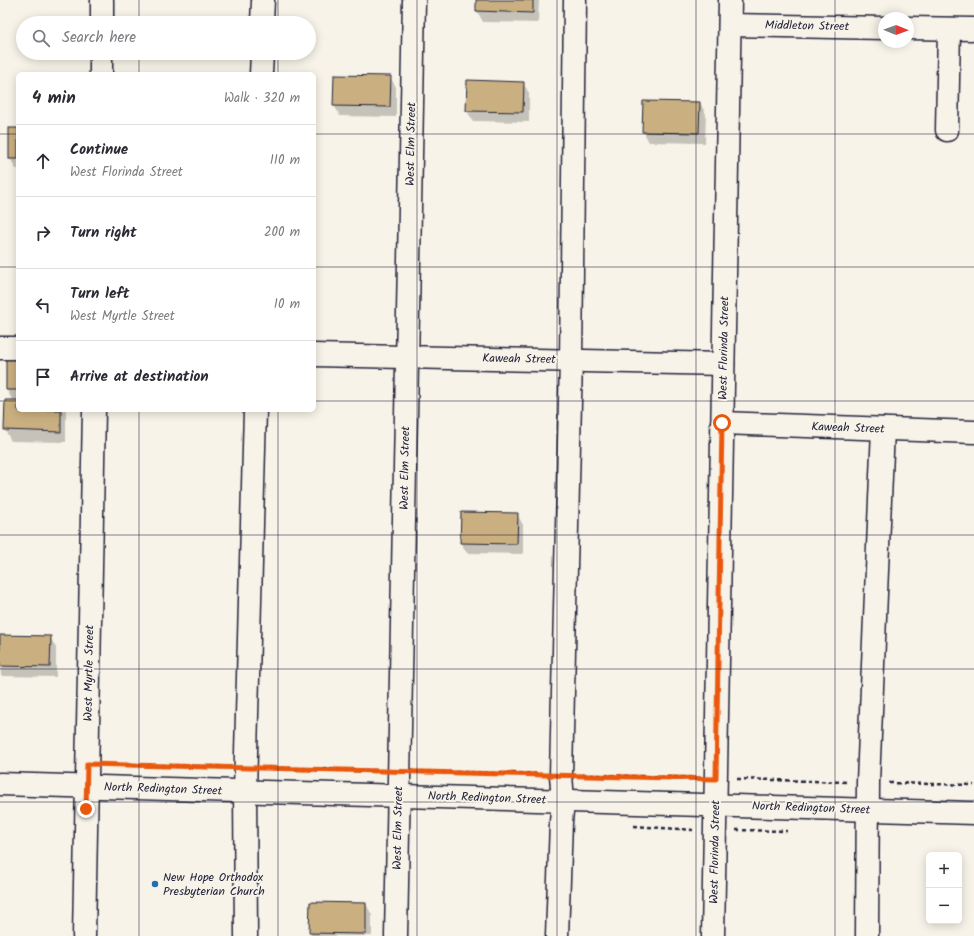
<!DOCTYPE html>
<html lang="en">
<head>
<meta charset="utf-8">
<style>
	:root { --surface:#fff; --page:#f7f7f7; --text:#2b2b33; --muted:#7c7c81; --line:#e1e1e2 }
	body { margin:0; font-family:Kalam,sans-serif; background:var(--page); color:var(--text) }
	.controls { position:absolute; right:12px; bottom:12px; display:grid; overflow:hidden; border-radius:6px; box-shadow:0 2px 10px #0003 }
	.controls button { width:36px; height:36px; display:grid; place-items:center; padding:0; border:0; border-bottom:1px solid var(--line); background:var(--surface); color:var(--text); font:20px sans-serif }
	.compass { position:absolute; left:878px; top:12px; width:36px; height:36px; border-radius:50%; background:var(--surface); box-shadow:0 2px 10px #0003; rotate:91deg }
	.stop { position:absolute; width:12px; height:12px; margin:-9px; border:3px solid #ea580c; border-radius:50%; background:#fff }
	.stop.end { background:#ea580c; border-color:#fff; box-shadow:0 1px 4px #0008 }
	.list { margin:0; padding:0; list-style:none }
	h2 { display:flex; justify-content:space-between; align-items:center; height:52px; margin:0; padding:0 16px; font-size:17px }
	h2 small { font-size:13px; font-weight:400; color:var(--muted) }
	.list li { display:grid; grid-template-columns:26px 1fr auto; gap:12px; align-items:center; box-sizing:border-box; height:72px; padding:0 16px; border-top:1px solid var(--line) }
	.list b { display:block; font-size:15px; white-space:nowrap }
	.list p { margin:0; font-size:13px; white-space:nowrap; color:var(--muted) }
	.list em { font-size:13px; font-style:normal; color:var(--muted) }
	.icon { flex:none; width:22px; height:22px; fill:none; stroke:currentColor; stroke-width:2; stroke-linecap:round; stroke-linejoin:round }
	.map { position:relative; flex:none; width:974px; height:936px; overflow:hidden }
	.search { position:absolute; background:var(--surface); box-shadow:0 2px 10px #0003; left:16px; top:16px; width:300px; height:44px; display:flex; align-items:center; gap:10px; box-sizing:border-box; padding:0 14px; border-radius:22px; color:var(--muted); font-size:15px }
	.panel { position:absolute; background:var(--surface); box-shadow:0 2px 10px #0003; left:16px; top:72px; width:300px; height:340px; border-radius:6px }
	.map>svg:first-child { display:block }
	.shadow { fill:#0003 }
	.building { fill:#cab080; stroke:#22223b }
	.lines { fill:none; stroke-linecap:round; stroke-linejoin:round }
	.minor-casing { stroke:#22223b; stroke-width:25 }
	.path { stroke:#22223b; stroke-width:2.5; stroke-dasharray:4 3; stroke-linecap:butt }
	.minor { stroke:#f7f3e8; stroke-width:22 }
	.route { stroke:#ea580c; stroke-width:5 }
	.grid { fill:none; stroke:#22223b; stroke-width:1; stroke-opacity:0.55 }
	.poi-dot { fill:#1f6fb2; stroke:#f7f3e8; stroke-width:1.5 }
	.labels { text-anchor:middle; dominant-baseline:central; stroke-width:4; stroke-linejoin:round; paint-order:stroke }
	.street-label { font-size:12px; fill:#22223b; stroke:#f7f3e8 }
	.poi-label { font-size:12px; fill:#22223b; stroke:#f7f3e8; text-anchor:start }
</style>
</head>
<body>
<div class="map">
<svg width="974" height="936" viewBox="0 0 974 936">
	<rect width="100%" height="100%" fill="#f7f3e8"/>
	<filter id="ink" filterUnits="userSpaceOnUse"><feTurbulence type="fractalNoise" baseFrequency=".025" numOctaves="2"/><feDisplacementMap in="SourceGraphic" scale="8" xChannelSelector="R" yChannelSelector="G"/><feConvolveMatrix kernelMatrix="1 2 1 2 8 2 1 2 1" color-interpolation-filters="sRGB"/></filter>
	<g filter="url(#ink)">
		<g class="shadow">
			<path d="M477,0h62l-1,23 -55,-1 -6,-11z"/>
			<path d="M390,77l6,10v30l-56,-1 -6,-11z"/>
			<path d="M523,83l6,10v29l-56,-1 -6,-10z"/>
			<path d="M700,103l6,11 -1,29 -56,-1 -6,-11z"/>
			<path d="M18,129v40h-2l-6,-11z"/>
			<path d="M18,361v49h48v32l-55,-1 -6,-11 1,-29h7l-6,-11z"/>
			<path d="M517,514l6,11v29l-56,-1 -6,-10z"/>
			<path d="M0,636l50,1 6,11v29l-55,-1z"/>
			<path d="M366,904l6,11v21h-60l-2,-3z"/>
		</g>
		<g class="building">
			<path d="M476,0h57v13l-57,-2z"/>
			<path d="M334,75l57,1 -1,31 -57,-1z"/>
			<path d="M467,80l57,2 -1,30 -57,-1z"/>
			<path d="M643,101l57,1 -1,31 -57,-1z"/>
			<rect x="9" y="128" width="9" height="31"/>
			<path d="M6,359l12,1v30h-12z"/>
			<path d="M5,400h13v10h43v22l-57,-2z"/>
			<path d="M461,512l57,1 -1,31 -57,-1z"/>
			<path d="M0,635l51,1 -1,31 -50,-1z"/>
			<path d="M310,902l56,1v31l-57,-1z"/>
		</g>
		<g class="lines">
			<g class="minor-casing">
				<g id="minor">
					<path d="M102,23v-23"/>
					<path d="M262,23l1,-23"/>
					<path d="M730,25l154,3"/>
					<path d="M908,28l66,1"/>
					<path d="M101,74v-21"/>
					<path d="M261,74l1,-21"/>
					<path d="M947,130l2,-101"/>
					<path d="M0,348h18"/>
					<path d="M314,355l409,9"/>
					<path d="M722,423l252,9"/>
					<path d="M0,784l974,29"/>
					<path d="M84,936l10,-526"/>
					<path d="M246,936l-1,-145 10,-381"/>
					<path d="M396,936l18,-936"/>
					<path d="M557,936l4,-114 2,-21 -2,-26 10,-415 4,-360"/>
					<path d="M713,936l17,-936"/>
					<path d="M867,936l1,-154 15,-353"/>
				</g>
			</g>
			<g class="path">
				<path d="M133,765l91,2"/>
				<path d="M267,768l111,3"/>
				<path d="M421,772l119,2"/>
				<path d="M583,775l113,3"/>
				<path d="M737,779l111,3"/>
				<path d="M889,783l85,2"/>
				<path d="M634,826l59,4"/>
				<path d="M736,830l51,1"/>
			</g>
			<use href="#minor" class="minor"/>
		</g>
	</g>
	<g class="lines" filter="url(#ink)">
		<path class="route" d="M86,809l1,-45 629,15 6,-356"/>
	</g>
	<path class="grid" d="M139,0v23M278,0v23M417,0v936M557,0v936M696,0v936M835,0v936M139,53v21M278,53v21M0,134h18M314,134h660M0,267h18M314,267h660M0,401h18M314,401h660M139,410v526M278,410v526M0,535h974M0,669h974M0,802h974"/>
	<circle class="poi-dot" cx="155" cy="884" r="4"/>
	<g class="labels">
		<g class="street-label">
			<text transform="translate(807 26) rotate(1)">Middleton Street</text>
			<text transform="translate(411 144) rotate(-89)">West Elm Street</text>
			<text transform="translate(724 348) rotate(-89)">West Florinda Street</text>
			<text transform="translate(519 359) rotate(1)">Kaweah Street</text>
			<text transform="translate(848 428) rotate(2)">Kaweah Street</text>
			<text transform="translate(405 468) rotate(-89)">West Elm Street</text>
			<text transform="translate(89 673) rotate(-89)">West Myrtle Street</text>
			<text transform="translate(163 789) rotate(2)">North Redington Street</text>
			<text transform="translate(487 798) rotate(2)">North Redington Street</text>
			<text transform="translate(811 808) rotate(2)">North Redington Street</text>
			<text transform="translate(398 828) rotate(-89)">West Elm Street</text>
			<text transform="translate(715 852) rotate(-89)">West Florinda Street</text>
		</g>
		<g class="poi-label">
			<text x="163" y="877">New Hope Orthodox<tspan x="163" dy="14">Presbyterian Church</tspan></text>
		</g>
	</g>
</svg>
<div class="controls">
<button>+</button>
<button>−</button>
</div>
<svg class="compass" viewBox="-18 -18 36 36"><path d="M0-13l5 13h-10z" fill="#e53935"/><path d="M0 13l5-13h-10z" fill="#7c7c81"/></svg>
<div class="stop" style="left:722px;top:423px"></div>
<div class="stop end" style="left:86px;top:809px"></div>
<div class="search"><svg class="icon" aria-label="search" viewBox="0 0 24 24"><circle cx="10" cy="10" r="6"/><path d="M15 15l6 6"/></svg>Search here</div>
<section class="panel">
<h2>4 min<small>Walk · 320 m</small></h2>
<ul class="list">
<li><svg class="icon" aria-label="ahead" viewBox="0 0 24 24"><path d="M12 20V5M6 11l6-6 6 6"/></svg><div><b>Continue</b><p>West Florinda Street</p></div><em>110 m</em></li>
<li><svg class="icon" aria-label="right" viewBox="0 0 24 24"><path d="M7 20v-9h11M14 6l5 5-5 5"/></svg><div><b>Turn right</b></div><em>200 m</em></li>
<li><svg class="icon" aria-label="left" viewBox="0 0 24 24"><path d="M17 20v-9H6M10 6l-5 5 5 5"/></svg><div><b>Turn left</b><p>West Myrtle Street</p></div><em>10 m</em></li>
<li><svg class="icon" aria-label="arrive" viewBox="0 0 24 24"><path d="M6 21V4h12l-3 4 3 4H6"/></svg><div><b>Arrive at destination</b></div></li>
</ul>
</section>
</div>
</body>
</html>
